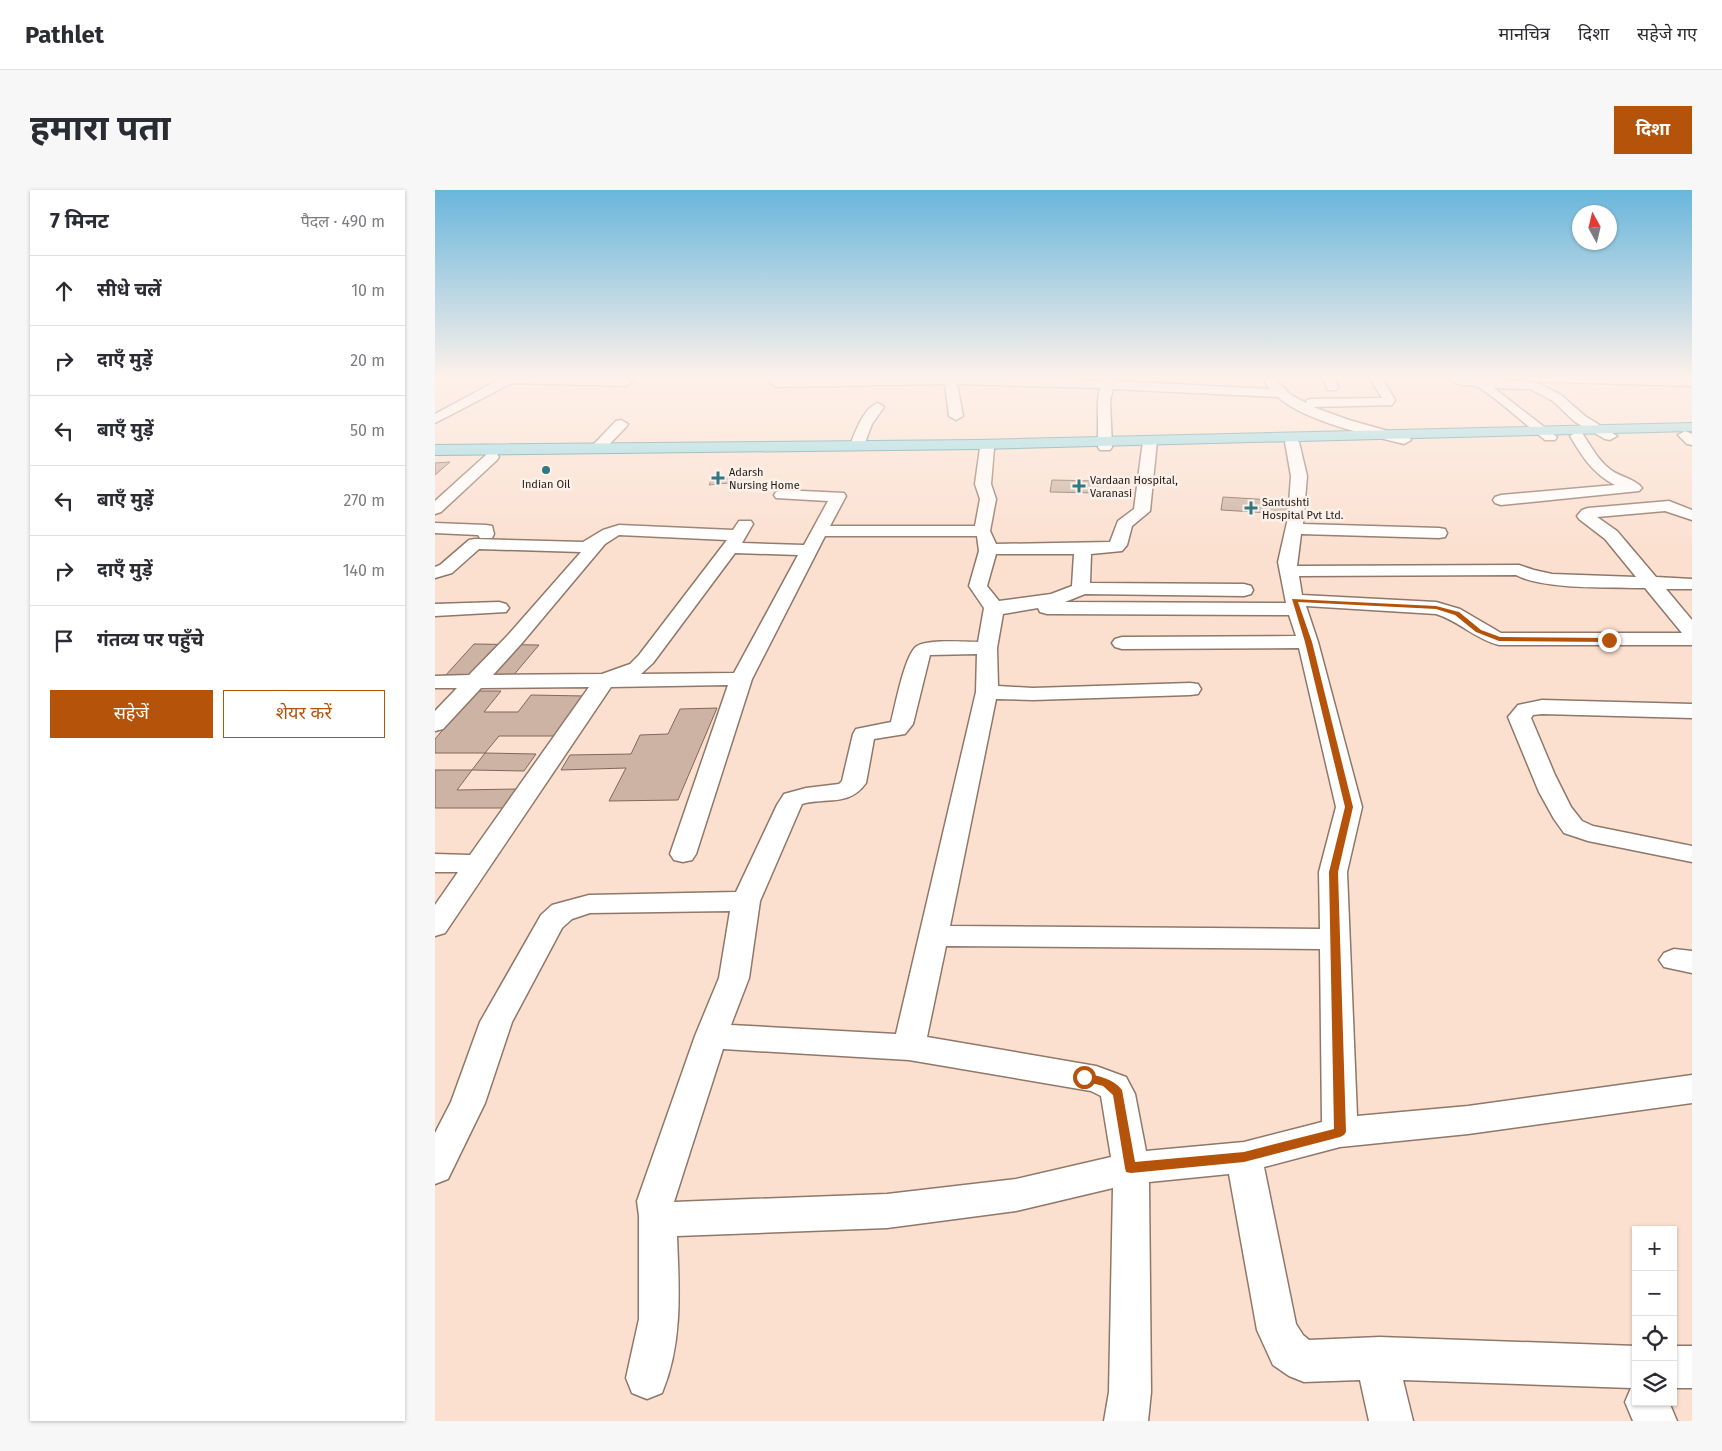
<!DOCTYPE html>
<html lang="hi">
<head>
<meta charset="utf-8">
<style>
	:root { --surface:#fff; --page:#f7f7f7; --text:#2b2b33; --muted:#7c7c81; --line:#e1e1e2; --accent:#b45309 }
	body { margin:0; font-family:"Fira Sans","Noto Sans Devanagari",sans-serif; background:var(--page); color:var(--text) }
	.controls { position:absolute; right:15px; bottom:15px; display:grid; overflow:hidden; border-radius:0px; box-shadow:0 1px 4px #0004 }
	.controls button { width:45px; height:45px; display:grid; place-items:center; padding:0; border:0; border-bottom:1px solid var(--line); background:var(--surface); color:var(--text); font:25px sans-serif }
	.compass { position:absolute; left:1137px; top:15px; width:45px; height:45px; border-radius:50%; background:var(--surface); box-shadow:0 1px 4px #0004; rotate:352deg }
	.stop { position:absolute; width:15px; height:15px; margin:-11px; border:4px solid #b45309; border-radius:50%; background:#fff }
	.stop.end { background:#b45309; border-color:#fff; box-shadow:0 1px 5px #0008 }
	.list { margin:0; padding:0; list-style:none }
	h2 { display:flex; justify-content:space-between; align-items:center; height:65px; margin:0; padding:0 20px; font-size:21px }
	h2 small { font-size:16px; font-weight:400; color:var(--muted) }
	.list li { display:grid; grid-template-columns:32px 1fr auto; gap:15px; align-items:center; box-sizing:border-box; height:70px; padding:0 20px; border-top:1px solid var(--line) }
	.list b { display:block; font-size:19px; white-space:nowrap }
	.list em { font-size:16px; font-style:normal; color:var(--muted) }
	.actions { display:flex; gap:10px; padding:15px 20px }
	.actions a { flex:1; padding:11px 0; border:1px solid var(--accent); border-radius:0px; text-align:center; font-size:18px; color:var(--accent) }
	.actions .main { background:var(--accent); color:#fff }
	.icon { flex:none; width:28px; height:28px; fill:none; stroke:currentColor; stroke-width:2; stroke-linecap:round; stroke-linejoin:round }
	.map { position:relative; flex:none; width:1257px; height:1231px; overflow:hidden; border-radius:0px }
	header { display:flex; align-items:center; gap:30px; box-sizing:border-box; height:70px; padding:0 25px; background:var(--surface); border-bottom:1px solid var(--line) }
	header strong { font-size:24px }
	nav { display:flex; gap:28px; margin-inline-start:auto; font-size:18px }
	.intro { display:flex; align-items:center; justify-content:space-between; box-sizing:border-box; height:120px; padding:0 30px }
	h1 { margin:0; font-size:35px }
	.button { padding:12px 22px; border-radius:0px; background:var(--accent); color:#fff; font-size:18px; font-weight:700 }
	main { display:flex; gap:30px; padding:0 30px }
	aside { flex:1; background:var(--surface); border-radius:0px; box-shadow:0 1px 4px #0004 }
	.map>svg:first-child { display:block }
	.building { fill:#cdb3a4; stroke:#80685a }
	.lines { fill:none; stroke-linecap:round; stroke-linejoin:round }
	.minor-casing { stroke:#8f7769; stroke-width:3 }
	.primary-casing { stroke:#348590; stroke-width:2 }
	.minor { fill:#fff; fill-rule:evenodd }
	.primary { fill:#8bd9e5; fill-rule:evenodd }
	.route { fill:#b45309 }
	.poi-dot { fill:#317884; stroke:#fcf1ea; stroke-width:2 }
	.labels { text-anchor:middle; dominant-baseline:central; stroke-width:5; stroke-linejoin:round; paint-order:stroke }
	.far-poi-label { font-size:11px; fill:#231a14; stroke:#fcf1ea; text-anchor:start }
</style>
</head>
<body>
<header>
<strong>Pathlet</strong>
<nav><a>मानचित्र</a><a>दिशा</a><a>सहेजे गए</a></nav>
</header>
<div class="intro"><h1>हमारा पता</h1><a class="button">दिशा</a></div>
<main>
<aside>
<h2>7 मिनट<small>पैदल · 490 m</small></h2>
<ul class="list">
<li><svg class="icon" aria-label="ahead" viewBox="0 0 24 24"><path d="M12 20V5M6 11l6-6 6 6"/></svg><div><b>सीधे चलें</b></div><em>10 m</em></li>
<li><svg class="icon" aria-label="right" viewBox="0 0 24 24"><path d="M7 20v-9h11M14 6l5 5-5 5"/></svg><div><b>दाएँ मुड़ें</b></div><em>20 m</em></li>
<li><svg class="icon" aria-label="left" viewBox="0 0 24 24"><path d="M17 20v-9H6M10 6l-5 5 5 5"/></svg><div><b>बाएँ मुड़ें</b></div><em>50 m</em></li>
<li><svg class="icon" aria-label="left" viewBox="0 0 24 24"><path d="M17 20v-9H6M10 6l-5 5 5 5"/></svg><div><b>बाएँ मुड़ें</b></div><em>270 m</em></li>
<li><svg class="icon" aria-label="right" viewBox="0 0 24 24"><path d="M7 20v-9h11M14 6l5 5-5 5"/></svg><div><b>दाएँ मुड़ें</b></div><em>140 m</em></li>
<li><svg class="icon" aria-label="arrive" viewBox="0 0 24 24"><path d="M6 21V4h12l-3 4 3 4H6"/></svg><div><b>गंतव्य पर पहुँचे</b></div></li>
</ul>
<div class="actions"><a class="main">सहेजें</a><a>शेयर करें</a></div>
</aside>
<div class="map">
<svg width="1257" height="1231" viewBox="0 0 1257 1231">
	<rect width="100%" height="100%" fill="#fbe0d0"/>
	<g class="building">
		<path d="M15,272l-15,13v-12z"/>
		<path d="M303,285l-4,10 -6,1 1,-3 -20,2 4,-9z"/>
		<path d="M617,290l46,1 -1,12 -47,-1z"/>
		<path d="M788,307l66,4v13l-68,-4z"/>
		<path d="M39,454l65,1 -27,32 -67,-1z"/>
		<path d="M41,501h25l-17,21h34l13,-17 53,1 -29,40h-56l-14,17h-50v-14z"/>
		<path d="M282,518l-39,92 -69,1 17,-33 -65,2 9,-15 61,-1 9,-19 28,-1 12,-25z"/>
		<path d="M50,563l51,1 -12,17 -52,-1z"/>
		<path d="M0,580h37l-15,20 61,-1 -12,19h-71z"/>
	</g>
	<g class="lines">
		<g class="minor-casing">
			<g id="minor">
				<path d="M69,187l122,1 6,4 -6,4 -114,-3 -77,40v-9z"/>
				<path d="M338,187h12l-1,2 213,-2 105,4 1,-4h12l-1,4 156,8 -5,-7 6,-4 4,1 16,16 15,8 1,-3 5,-1 70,-1 -13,-21h12l14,23 -3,5 -79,2 36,13 60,17 2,3 -7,4c-35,-9 -100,-23 -126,-47l-165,-8 -3,11 2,47 -2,3h-10l-2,-3v-47l2,-12 -143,-4 6,32 -7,4 -7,-4 -4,-32 -169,3 -6,-4z"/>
				<path d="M887,187h12l4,10 -2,3h-8z"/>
				<path d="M1013,187l88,5 25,13 24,21 32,20 -7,4 -5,-1 -30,-17 -22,-21 -23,-12 -36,-1 63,49 -2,3h-10c-19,-15 -45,-39 -65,-52 -11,-6 -21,2 -32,-11z"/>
				<path d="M1086,187l171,1v8l-165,-5z"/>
				<path d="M443,213l6,4 -12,17 -8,21 -2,3h-10l-2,-3c5,-12 14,-38 28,-42z"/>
				<path d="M186,230l7,4 -2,3 -24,25h-10l-2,-3 2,-3 24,-25z"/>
				<path d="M1250,241l7,3v11l-5,-1 -9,-9z"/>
				<path d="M1142,242l5,1c9,13 16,28 29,37 9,7 25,9 31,18l-3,3 -138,14 -6,-2 -2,-3 2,-3 6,-2 114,-10c-22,-11 -33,-29 -45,-49z"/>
				<path d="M715,247l7,4 -7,70 -18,15 -5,19 -5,6 -31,3 -1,29 154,1 7,2 2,4 -2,4 -7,2 -159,-2 -20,8 221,1 -8,-41 10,-44 3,-42 -6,-34 7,-4 7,4 8,34 -4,48 136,4 6,1 2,4 -2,4 -6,1 -138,-4 -4,32 222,-1 15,5 18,4 84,3 -31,-38 -26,-20 -2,-3 5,-6 6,-2 81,-7 23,9v10l-27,-9 -68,6 20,14 39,46 36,2v10h-26l26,31v25h-193c-24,-6 -40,-24 -63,-31l-130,-8 12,36 44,165 -15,65 10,244 111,-10 224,-31v28l-224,31 -128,13 -76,20 32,157 7,11 6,5 71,-3 256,9v56h33l8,19h-44l-8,-19 6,-14 -228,-8 10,41h-44l-9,-41 -56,2 -15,-6 -16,-11 -16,-35 -28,-156 -80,8 2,210 -3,29h-44l5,-29 4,-204 -97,23 -129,17 -210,8c2,53 6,107 -15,157l-15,6 -15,-6 -6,-15 13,-59v-103l-2,-15 58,-165 24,-58 11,-67 -140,2 -18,6 -10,9 -50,94 -27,81 -37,76 -13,5v-51l16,-31 29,-80 61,-107 11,-10 37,-10 147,-3 41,-87 7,-11 22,-6 33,-4 3,-3 11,-47 3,-5 35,-7c4,-15 14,-69 26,-76 14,-7 45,-4 61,-4l6,-34 -15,-22 10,-35 -2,-15h-152l-73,143 -56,175 -4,6 -9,2 -9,-2 -4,-6 58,-169 -117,2 -166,246 -10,3v-31l23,-33h-23v-18l35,1 119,-168 -108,1 -38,41 -8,2v-20l22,-23h-22v-12l34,-1 39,-40 73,-83 -102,-3 -27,24 -17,5v-11l5,-2 29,-25 6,-1 108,3 20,-12 16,-5 114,5 6,-9h12l2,3 -11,19 62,2 24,-44 -52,-3 -2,-3 2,-3 6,-2 62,3 2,3 -16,30h145l5,-27 -5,-15 5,-36 2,-3h10l2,3 -3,36 5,15 -6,32 6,13 114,-2 8,-21 16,-12 9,-68zM184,345l108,5 -88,115 -9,9 -28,10 -109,1 29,-32 83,-99zM300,363l63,2 -64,118 -93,1 12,-11zM561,364h78l-2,32 -21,8 -52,7 -12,-15zM1081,385c29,15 95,12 129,13l37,45h-181l-41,-24 -24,-7 -134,-7 -3,-19zM603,418l2,4 7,2 242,1 7,21 -174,1 -7,2 -3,4 3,4 7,2 177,-1 37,159 -17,65 1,57 -370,-3 46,-227 37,1 157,-5 8,-1 3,-5 -3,-5 -8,-1 -157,5 -35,-2 -1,-38 6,-34zM542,464l-1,38 -80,342 -165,-9 18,-47 11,-77 42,-97c25,-7 47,3 64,-21l8,-44 31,-5 8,-10 17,-69zM511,756l374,3 2,173 -78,20 -98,9 -11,-57 -9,-17 -30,-11 -169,-29zM288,859l186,11 182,31 10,5 10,61 -95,22 -129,15 -213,8z"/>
				<path d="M57,263l5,1 2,3 -2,3 -56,52 -6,2v-13l52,-47z"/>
				<path d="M0,333l51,2 6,1 2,8 -2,4h-12l-2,-3 -43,-2z"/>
				<path d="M64,412l7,2 3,4 -3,4 -71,4v-12z"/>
				<path d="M1107,510l150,4v14l-150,-4 -9,1 -2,3 24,57 16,32 11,14 11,5 99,20v16l-104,-21 -24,-8 -10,-14 -15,-27 -31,-75 10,-12z"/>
				<path d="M1239,759l18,2v22l-28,-6 -5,-7 5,-7z"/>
				<rect x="1238" y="1156" width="19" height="42"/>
			</g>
		</g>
		<g class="primary-casing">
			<path id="primary" d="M1257,233v8l-713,18 -544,6v-10l544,-5z"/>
		</g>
		<use href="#minor" class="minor"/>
		<use href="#primary" class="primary"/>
	</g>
	<linearGradient id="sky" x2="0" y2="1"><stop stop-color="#69b6dc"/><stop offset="0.52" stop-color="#fdf1ea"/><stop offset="1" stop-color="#fdf1ea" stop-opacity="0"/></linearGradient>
	<rect width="1257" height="359" fill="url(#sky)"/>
	<path class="route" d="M857,409l144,7 23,6 22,18 19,7 109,1 4,2 -4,2 -110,-1 -23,-9 -21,-17 -19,-6 -138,-7 14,40 41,165 -15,65 8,260 -2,3 -4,2 -96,25 -113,11 -5,-1 -1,-4 -12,-73 -10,-9 -23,-6 -1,-3 1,-3 4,-1c14,3 29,5 38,17l13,72 109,-10 90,-23 -5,-257 16,-65 -40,-165z"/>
	<g class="poi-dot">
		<circle cx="111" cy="280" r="5"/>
		<path d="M280.5 280.5h5v5h5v5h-5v5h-5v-5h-5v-5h5z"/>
		<path d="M641.5 288.5h5v5h5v5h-5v5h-5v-5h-5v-5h5z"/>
		<path d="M813.5 310.5h5v5h5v5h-5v5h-5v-5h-5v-5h5z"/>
	</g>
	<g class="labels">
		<g class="far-poi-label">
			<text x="294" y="282">Adarsh<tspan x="294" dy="13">Nursing Home</tspan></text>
			<text x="655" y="290">Vardaan Hospital,<tspan x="655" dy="13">Varanasi</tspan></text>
			<text x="111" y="294" text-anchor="middle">Indian Oil</text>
			<text x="827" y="312">Santushti<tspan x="827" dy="13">Hospital Pvt Ltd.</tspan></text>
		</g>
	</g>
</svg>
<div class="controls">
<button>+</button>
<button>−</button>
<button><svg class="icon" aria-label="locate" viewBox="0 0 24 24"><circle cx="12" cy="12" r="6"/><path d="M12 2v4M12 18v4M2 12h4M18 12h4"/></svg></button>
<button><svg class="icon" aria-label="layers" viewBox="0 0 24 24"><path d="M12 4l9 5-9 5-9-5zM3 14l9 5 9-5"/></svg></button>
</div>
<svg class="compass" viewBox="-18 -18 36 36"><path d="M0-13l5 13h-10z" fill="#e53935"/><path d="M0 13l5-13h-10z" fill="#7c7c81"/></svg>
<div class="stop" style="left:649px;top:887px"></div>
<div class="stop end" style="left:1174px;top:450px"></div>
</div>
</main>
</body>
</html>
